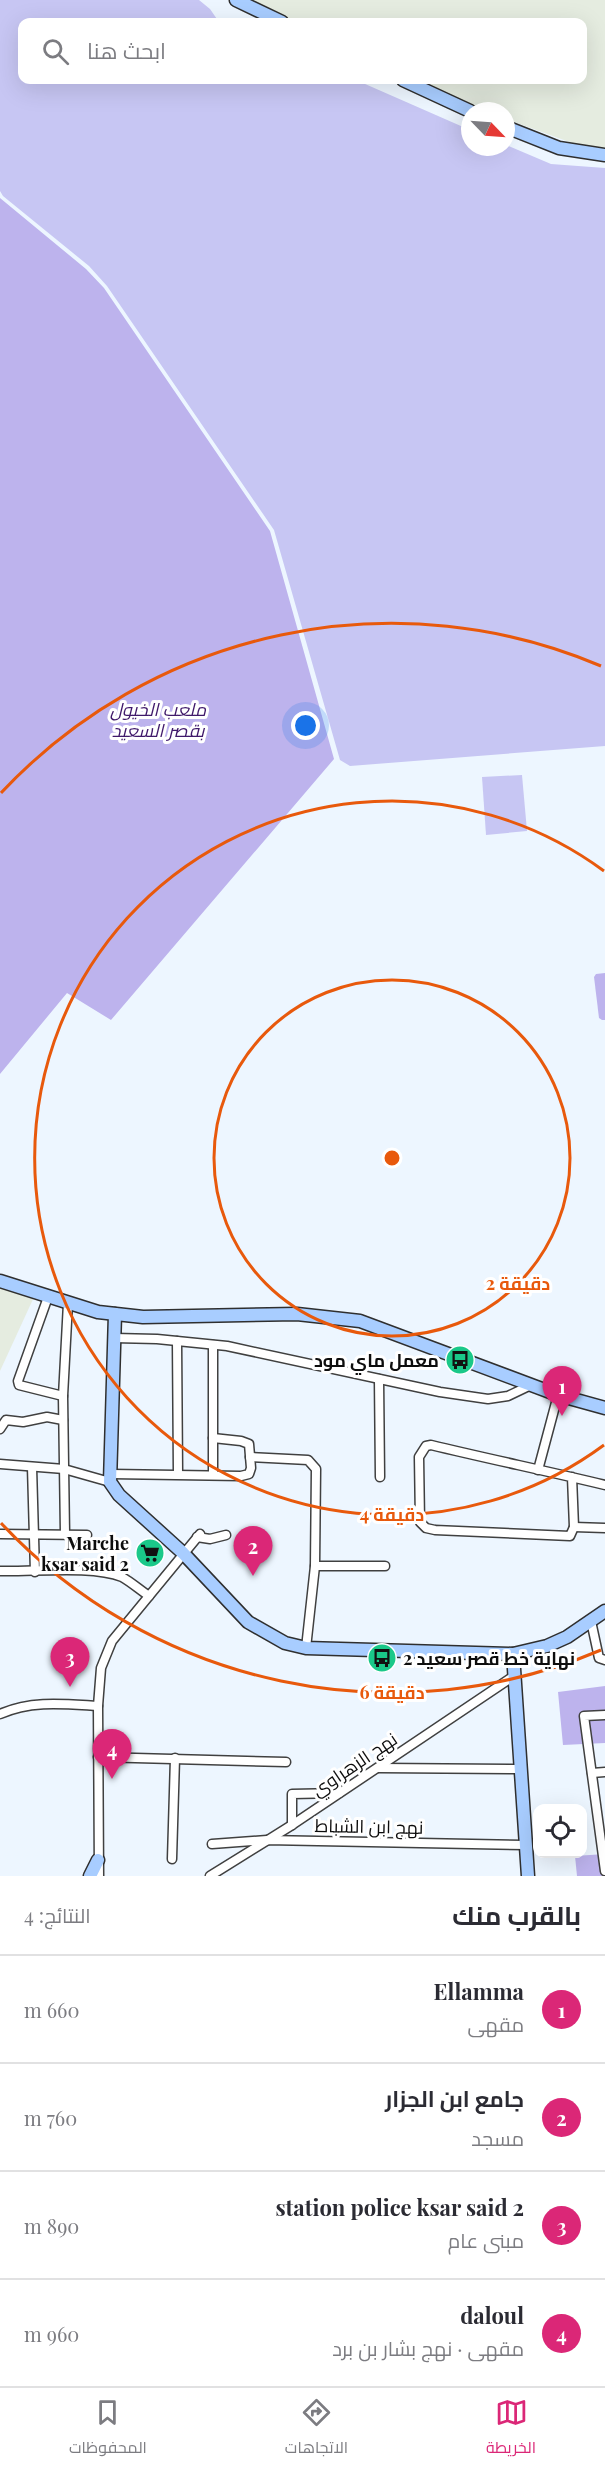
<!DOCTYPE html>
<html lang="ar">
<head>
<meta charset="utf-8">
<style>
	:root { --surface:#fff; --page:#f7f7f7; --text:#2b2b33; --muted:#7c7c81; --line:#e1e1e2; --accent:#db2777 }
	body { margin:0; font-family:"Playfair Display",Cairo,serif; background:var(--page); color:var(--text); direction:rtl }
	.controls { position:absolute; right:18px; bottom:18px; display:grid; overflow:hidden; border-radius:12px; box-shadow:0 6px 24px #0002 }
	.controls button { width:54px; height:54px; display:grid; place-items:center; padding:0; border:0; border-bottom:2px solid var(--line); background:var(--surface); color:var(--text); font:30px sans-serif }
	.compass { position:absolute; left:461px; top:102px; width:54px; height:54px; border-radius:50%; background:var(--surface); box-shadow:0 6px 24px #0002; rotate:115deg }
	.you { position:absolute; left:306px; top:726px; width:21px; height:21px; margin:-15px; border:4px solid #fff; border-radius:50%; background:#1a73e8; box-shadow:0 0 0 9px #1a73e833 }
	.badge { display:grid; place-items:center; width:39px; height:39px; border-radius:50%; background:var(--accent); color:#fff; font-size:20px; font-weight:700 }
	.pin { position:absolute; translate:-50% -50px; filter:drop-shadow(0 2px 3px #0008) }
	.pin::after { content:''; position:absolute; top:32px; width:21px; height:18px; background:inherit; clip-path:polygon(0 0,100% 0,50% 100%) }
	.list { margin:0; padding:0; list-style:none }
	h2 { display:flex; justify-content:space-between; align-items:center; height:78px; margin:0; padding:0 24px; font-size:26px }
	h2 small { font-size:20px; font-weight:400; color:var(--muted) }
	.list li { display:grid; grid-template-columns:39px 1fr auto; gap:18px; align-items:center; box-sizing:border-box; height:108px; padding:0 24px; border-top:2px solid var(--line) }
	.list b { display:block; font-size:22px; white-space:nowrap }
	.list p { margin:0; font-size:20px; white-space:nowrap; color:var(--muted) }
	.list em { font-size:20px; font-style:normal; color:var(--muted) }
	.icon { flex:none; width:33px; height:33px; fill:none; stroke:currentColor; stroke-width:2; stroke-linecap:round; stroke-linejoin:round }
	.map { position:relative; flex:none; width:605px; height:1876px; overflow:hidden; direction:ltr }
	.search { position:absolute; background:var(--surface); box-shadow:0 6px 24px #0002; left:18px; right:18px; top:18px; height:66px; display:flex; align-items:center; gap:15px; box-sizing:border-box; padding:0 21px; border-radius:12px; color:var(--muted); font-size:22px }
	.sheet { height:510px; background:var(--surface) }
	nav { display:flex; justify-content:space-around; align-items:center; box-sizing:border-box; height:84px; border-top:2px solid var(--line); background:var(--surface); font-size:16px; color:var(--muted) }
	nav a { display:grid; justify-items:center; gap:3px }
	nav .on { color:var(--accent) }
	.map>svg:first-child { display:block }
	.industrial { fill:#e5ece0 }
	.green { fill:#bdb3ed }
	.pitch { fill:#c7c6f3 }
	.lines { fill:none; stroke-linecap:round; stroke-linejoin:round }
	.street-casing { stroke:#404040; stroke-width:11 }
	.secondary-casing { stroke:#2f2f2f; stroke-width:15 }
	.street { stroke:#fff; stroke-width:8 }
	.secondary { stroke:#a8cdff; stroke-width:12 }
	.ring { fill:none; stroke:#e8590c; stroke-width:3 }
	.labels { text-anchor:middle; dominant-baseline:central; stroke-width:6; stroke-linejoin:round; paint-order:stroke }
	.park-label { font-size:18px; font-style:italic; fill:#3f186a; stroke:#fff }
	.poi-label { font-size:18px; font-weight:bold; fill:#0d0d0d; stroke:#fff; text-anchor:end }
	.street-label { font-size:18px; fill:#0d0d0d; stroke:#fff }
	.centre { fill:#e8590c; stroke:#fff; stroke-width:3 }
	.ring-label { font-size:18px; text-anchor:middle; font-weight:bold; fill:#e8590c; stroke:#fff; stroke-width:6; stroke-linejoin:round; paint-order:stroke }
</style>
</head>
<body>
<div class="map">
<svg width="605" height="1876" viewBox="0 0 605 1876">
	<rect width="100%" height="100%" fill="#edf6ff"/>
	<g class="industrial">
		<path d="M245,0h360v148l-30,-4 -69,-25v-8h-20l-72,-31h168v-58h-294z"/>
		<path d="M0,1287l34,10 -34,74z"/>
	</g>
	<g class="green">
		<path d="M0,198l86,71 18,19 166,243 64,228 -223,261 -44,-27 -67,81z"/>
		<path d="M605,973v47h-3l-3,-2 -5,-41 2,-3z"/>
		<path d="M605,1686v57l-42,2 -5,-53z"/>
		<path d="M605,1854v22h-28l-2,-20z"/>
	</g>
	<g class="pitch">
		<path d="M0,0h199l11,9 9,13h-197v58h334l114,50v17h36v-2l45,19 54,4v578l-255,20 -10,-6 -66,-230 -167,-244 -18,-20 -86,-70 -3,-5z"/>
		<path d="M522,775l5,56 -41,4 -4,-58z"/>
	</g>
	<g class="lines">
		<g class="street-casing">
			<g id="street">
				<path d="M48,1297l-30,84 1,4 44,11"/>
				<path d="M114,1338l43,1 70,7 213,46 48,7 20,-3 23,-11"/>
				<path d="M177,1341l1,133"/>
				<path d="M379,1379l1,98"/>
				<path d="M0,1429l6,-9 17,2 24,-5 16,3"/>
				<path d="M250,1457l58,3 8,9 -1,97 -9,82"/>
				<path d="M0,1464l64,5 46,13"/>
				<path d="M32,1467l3,105"/>
				<path d="M538,1470l20,-75"/>
				<path d="M111,1474l130,2 8,-2 2,-6 -2,-24 -8,-3 -28,-3"/>
				<path d="M213,1475v-130"/>
				<path d="M572,1477l2,50 -4,9 -135,-6 -9,-2 -6,-6 -1,-65 7,-11 5,-1c58,14 116,26 174,40"/>
				<path d="M574,1527l31,1"/>
				<path d="M0,1534l87,1"/>
				<path d="M65,1534l-2,-138 5,-93"/>
				<path d="M197,1537l13,2 16,-4"/>
				<path d="M315,1566h70"/>
				<path d="M0,1571c33,1 93,-6 122,6 9,5 18,13 27,19"/>
				<path d="M591,1621l8,37 6,2"/>
				<path d="M0,1714c32,-14 64,-10 98,-8"/>
				<path d="M605,1715l-21,1 21,155"/>
				<path d="M98,1757l188,5"/>
				<path d="M379,1768l142,1"/>
				<path d="M592,1773l13,-1"/>
				<path d="M292,1825v-31l47,-1"/>
				<path d="M212,1844l55,-4 259,5"/>
				<path d="M172,1859l3,-101"/>
				<path d="M99,1876l-1,-170 3,-38 11,-27 88,-107"/>
				<path d="M210,1876l82,-51 222,-149"/>
			</g>
		</g>
		<g class="secondary-casing">
			<g id="secondary">
				<path d="M236,0l46,22"/>
				<path d="M403,80l67,31"/>
				<path d="M506,127l53,21 46,7"/>
				<path d="M0,1281l98,31 45,5 154,-3 63,7 198,74 47,13"/>
				<path d="M115,1314l-5,168 9,13 64,58 65,69 37,21 21,5 207,6"/>
				<path d="M90,1876l8,-16"/>
				<path d="M528,1876l-15,-222 34,-8 20,-9 38,-26"/>
			</g>
		</g>
		<use href="#street" class="street"/>
		<use href="#secondary" class="secondary"/>
	</g>
	<g class="ring">
		<circle cx="392" cy="1158" r="178"/>
		<path d="M604 1445A357 357 0 1 1 604 871"/>
		<path d="M601 1650A535 535 0 0 1 1 1523M1 793A535 535 0 0 1 601 666"/>
	</g>
	<defs>
		<g id="bus-disc" transform="scale(1.5)"><circle r="9.5" fill="#1ac889" stroke="#fff"/><path d="M-5-6H5V4H4V6H2V4H-2V6H-4V4H-5ZM-3.5-4V0h7V-4ZM-3.5 1.2v1.5H-2V1.2ZM2 1.2v1.5H3.5V1.2Z" fill="#111"/></g>
		<g id="supermarket-disc" transform="scale(1.5)"><circle r="9.5" fill="#1ac889" stroke="#fff"/><path d="M-6-5.5h2.5l.6 2H6L4.5 2H-2.5L-4.4-4H-6ZM-1.5 3.2a1.3 1.3 0 1 0 .1 0ZM3 3.2a1.3 1.3 0 1 0 .1 0Z" fill="#111"/></g>
	</defs>
	<g fill-rule="evenodd">
		<use href="#bus-disc" x="460" y="1360"/>
		<use href="#supermarket-disc" x="150" y="1553"/>
		<use href="#bus-disc" x="382" y="1658"/>
	</g>
	<g class="labels">
		<g class="park-label">
			<text x="158" y="709">ملعب الخيول<tspan x="158" dy="21">بقصر السعيد</tspan></text>
		</g>
		<g class="poi-label">
			<text x="439" y="1360">معمل ماي مود</text>
			<text x="129" y="1543">Marche<tspan x="129" dy="21">ksar said 2</tspan></text>
			<text x="403" y="1658" text-anchor="start">نهاية خط قصر سعيد 2</text>
		</g>
		<g class="street-label">
			<text transform="translate(354 1764) rotate(-34)">نهج الزهراوي</text>
			<text transform="translate(369 1826) rotate(1)">نهج ابن الشباط</text>
		</g>
	</g>
	<circle cx="392" cy="1158" r="9" class="centre"/>
	<g class="ring-label">
		<text x="518" y="1290">2 دقيقة</text>
		<text x="392" y="1521">4 دقيقة</text>
		<text x="392" y="1699">6 دقيقة</text>
	</g>
</svg>
<div class="controls">
<button><svg class="icon" aria-label="locate" viewBox="0 0 24 24"><circle cx="12" cy="12" r="6"/><path d="M12 2v4M12 18v4M2 12h4M18 12h4"/></svg></button>
</div>
<svg class="compass" viewBox="-18 -18 36 36"><path d="M0-13l5 13h-10z" fill="#e53935"/><path d="M0 13l5-13h-10z" fill="#7c7c81"/></svg>
<div class="you"></div>
<div class="pin badge" style="left:562px;top:1416px">1</div>
<div class="pin badge" style="left:253px;top:1576px">2</div>
<div class="pin badge" style="left:70px;top:1687px">3</div>
<div class="pin badge" style="left:112px;top:1779px">4</div>
<div class="search"><svg class="icon" aria-label="search" viewBox="0 0 24 24"><circle cx="10" cy="10" r="6"/><path d="M15 15l6 6"/></svg>ابحث هنا</div>
</div>
<section class="sheet">
<h2>بالقرب منك<small>النتائج: 4</small></h2>
<ul class="list">
<li><span class="badge">1</span><div><b>Ellamma</b><p>مقهى</p></div><em>660 m</em></li>
<li><span class="badge">2</span><div><b>جامع ابن الجزار</b><p>مسجد</p></div><em>760 m</em></li>
<li><span class="badge">3</span><div><b>station police ksar said 2</b><p>مبنى عام</p></div><em>890 m</em></li>
<li><span class="badge">4</span><div><b>daloul</b><p>مقهى · نهج بشار بن برد</p></div><em>960 m</em></li>
</ul>
</section>
<nav>
<a class="on"><svg class="icon" aria-label="map" viewBox="0 0 24 24"><path d="M3 6l6-2 6 2 6-2v14l-6 2-6-2-6 2zM9 4v14M15 6v14"/></svg>الخريطة</a>
<a><svg class="icon" aria-label="directions" viewBox="0 0 24 24"><path d="M12 3l9 9-9 9-9-9zM9 14v-3h6M13 9l2 2-2 2"/></svg>الاتجاهات</a>
<a><svg class="icon" aria-label="saved" viewBox="0 0 24 24"><path d="M7 4h10v16l-5-4-5 4z"/></svg>المحفوظات</a>
</nav>
</body>
</html>
